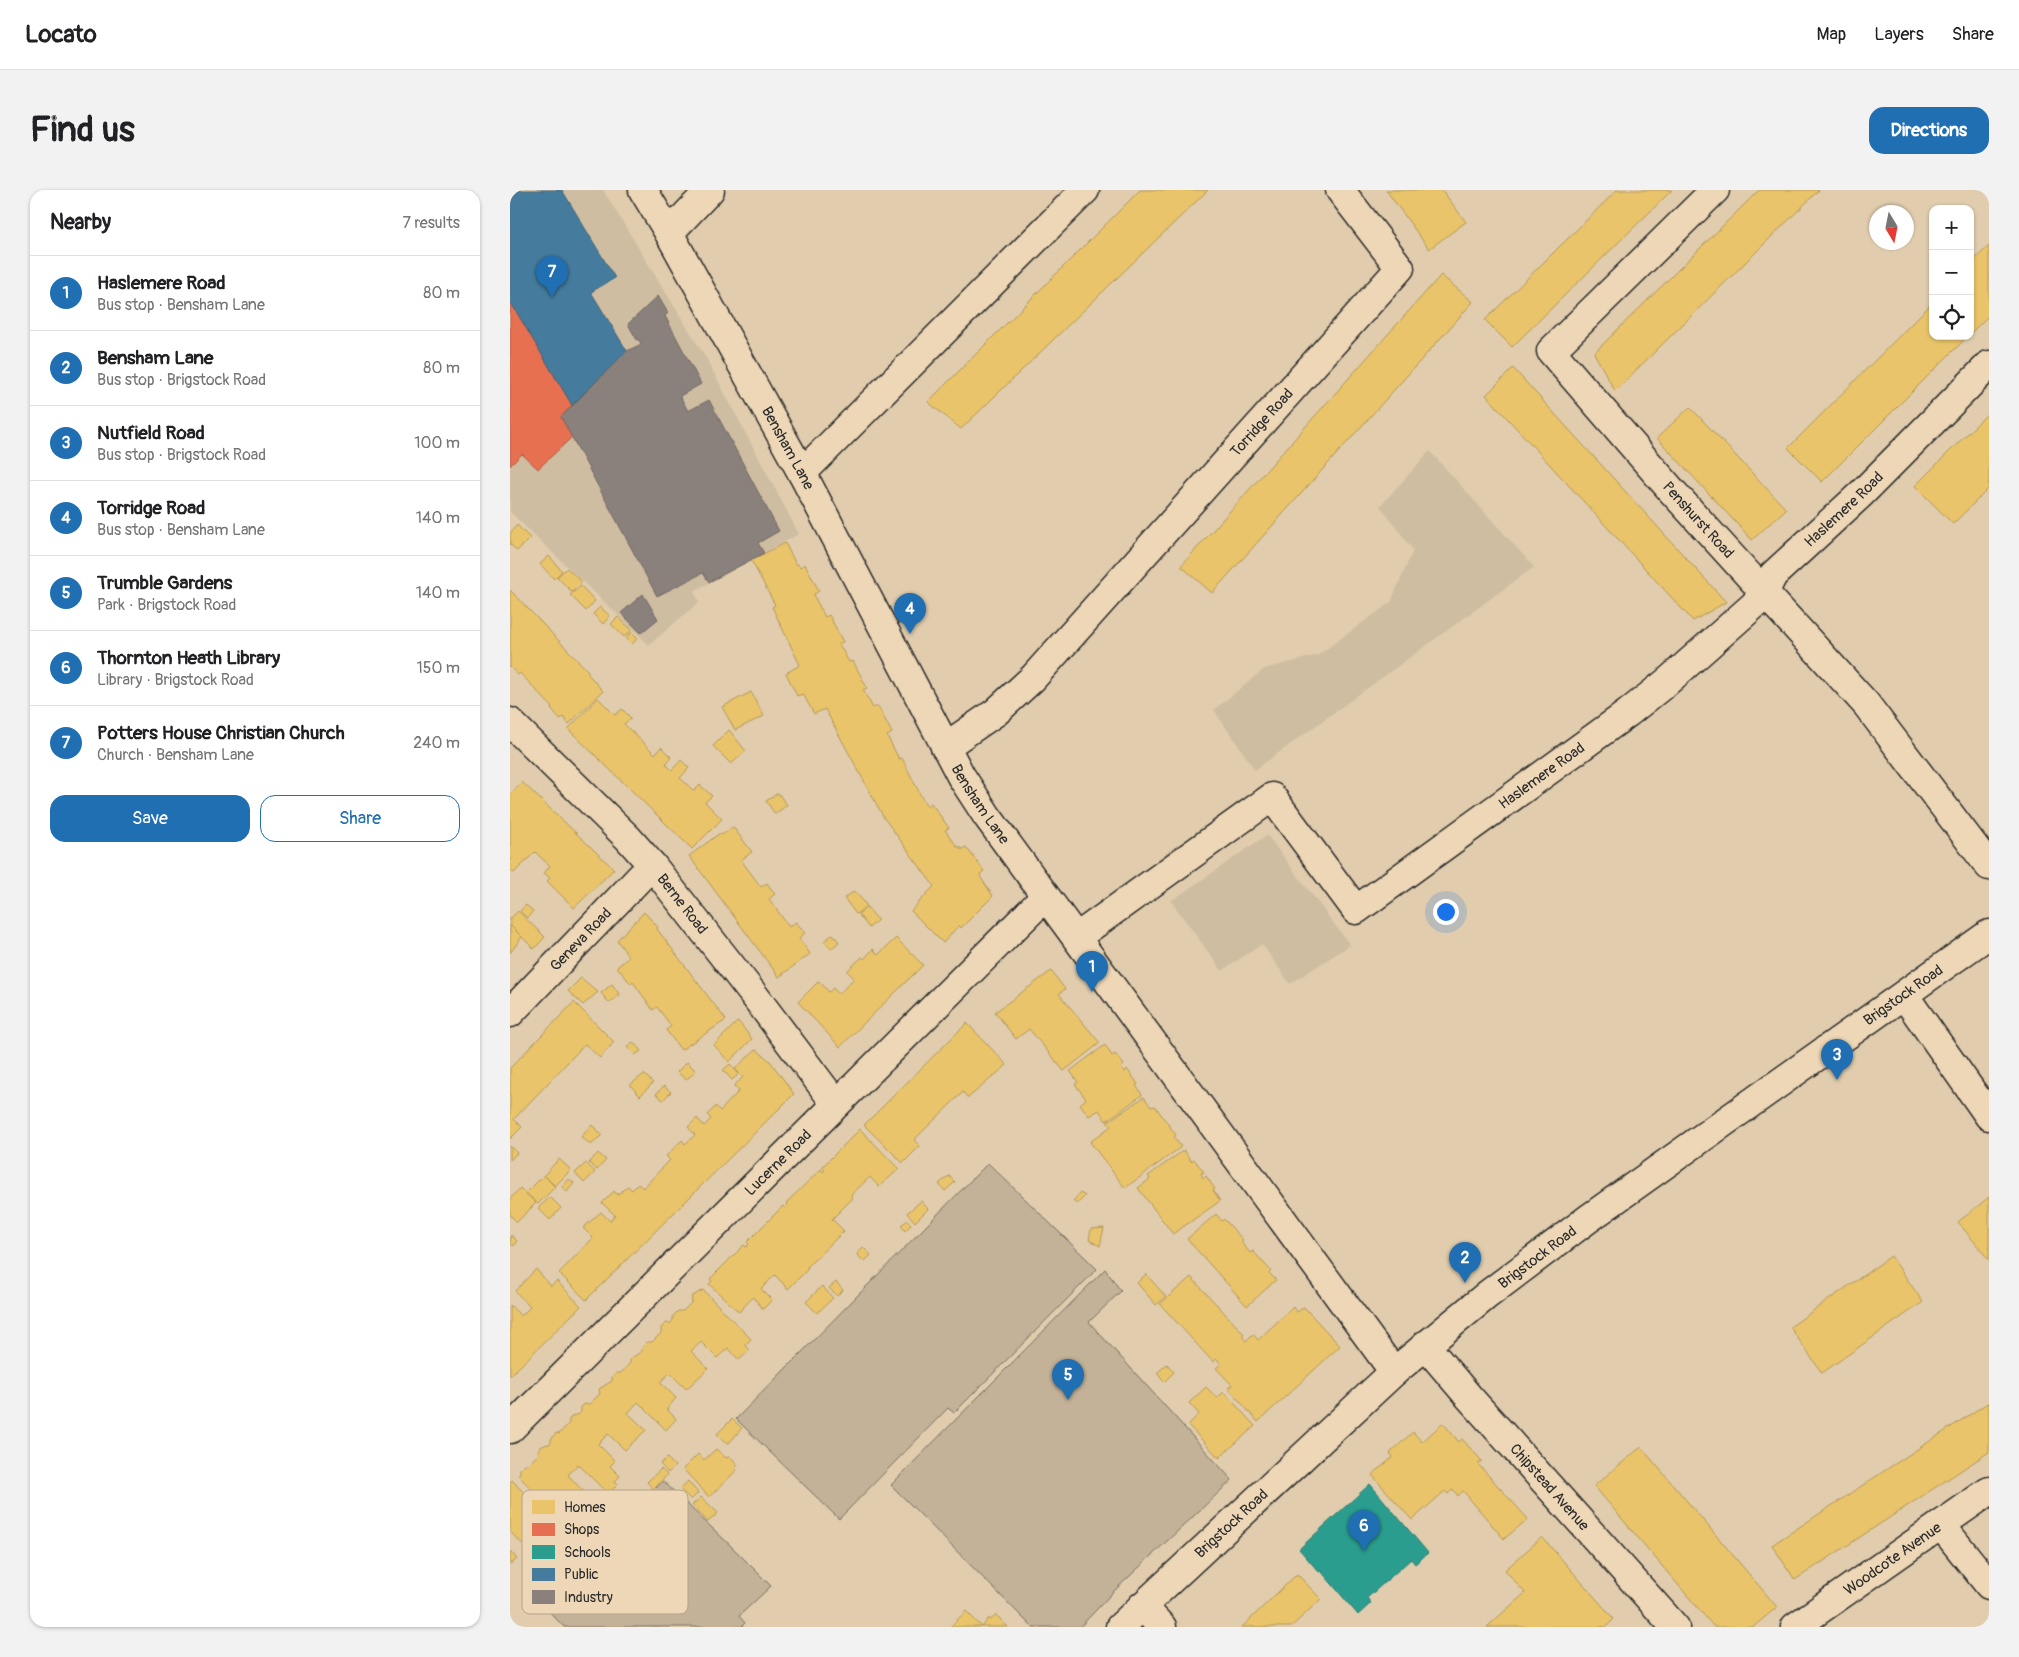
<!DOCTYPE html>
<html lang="en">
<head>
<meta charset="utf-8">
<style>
	:root { --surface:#fff; --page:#f2f2f2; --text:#202124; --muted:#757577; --line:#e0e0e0; --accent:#1f6fb2 }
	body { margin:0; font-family:Pangolin,sans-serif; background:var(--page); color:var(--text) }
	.controls { position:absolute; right:15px; top:15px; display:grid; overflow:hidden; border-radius:10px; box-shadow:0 1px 4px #0004 }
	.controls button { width:45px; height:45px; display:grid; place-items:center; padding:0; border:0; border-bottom:1px solid var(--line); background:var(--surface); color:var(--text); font:25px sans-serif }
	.compass { position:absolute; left:1359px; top:15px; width:45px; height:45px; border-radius:50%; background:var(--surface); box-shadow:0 1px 4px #0004; rotate:170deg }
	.you { position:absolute; left:935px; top:721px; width:18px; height:18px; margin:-12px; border:4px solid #fff; border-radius:50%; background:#1a73e8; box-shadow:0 0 0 8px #1a73e833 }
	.badge { display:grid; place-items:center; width:32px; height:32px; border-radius:50%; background:var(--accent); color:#fff; font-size:16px; font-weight:700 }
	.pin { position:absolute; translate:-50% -41px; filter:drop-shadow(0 1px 2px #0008) }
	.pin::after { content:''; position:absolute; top:26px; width:18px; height:15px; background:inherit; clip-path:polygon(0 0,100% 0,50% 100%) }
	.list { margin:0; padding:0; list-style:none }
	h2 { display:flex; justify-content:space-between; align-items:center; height:65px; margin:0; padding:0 20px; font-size:21px }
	h2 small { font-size:16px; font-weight:400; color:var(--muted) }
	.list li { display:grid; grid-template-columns:32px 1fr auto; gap:15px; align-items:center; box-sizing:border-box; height:75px; padding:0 20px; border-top:1px solid var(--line) }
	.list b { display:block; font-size:19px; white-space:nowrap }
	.list p { margin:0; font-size:16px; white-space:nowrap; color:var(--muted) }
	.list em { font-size:16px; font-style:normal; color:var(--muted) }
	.actions { display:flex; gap:10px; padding:15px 20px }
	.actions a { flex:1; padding:11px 0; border:1px solid var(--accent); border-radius:15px; text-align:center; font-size:18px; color:var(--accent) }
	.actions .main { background:var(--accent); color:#fff }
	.icon { flex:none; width:28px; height:28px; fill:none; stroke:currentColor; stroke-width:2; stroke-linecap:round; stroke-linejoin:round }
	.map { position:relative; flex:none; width:1479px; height:1437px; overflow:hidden; border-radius:15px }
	header { display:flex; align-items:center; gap:30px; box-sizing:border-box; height:70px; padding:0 25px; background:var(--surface); border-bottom:1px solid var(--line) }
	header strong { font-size:24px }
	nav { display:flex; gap:28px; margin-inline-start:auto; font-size:18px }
	.intro { display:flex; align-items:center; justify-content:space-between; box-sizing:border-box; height:120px; padding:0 30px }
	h1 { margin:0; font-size:35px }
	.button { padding:12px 22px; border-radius:15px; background:var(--accent); color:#fff; font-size:18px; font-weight:700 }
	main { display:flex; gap:30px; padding:0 30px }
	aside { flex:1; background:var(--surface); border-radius:15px; box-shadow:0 1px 4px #0004 }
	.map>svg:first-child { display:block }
	.built { fill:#cfbda1 }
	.green { fill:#c3b298; stroke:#776e62 }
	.homes { fill:#e9c46a; stroke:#b09657 }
	.shops { fill:#e76f51; stroke:#af5b46 }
	.schools { fill:#2a9d8f; stroke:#2a7b71 }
	.public { fill:#457b9d; stroke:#3d637b }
	.industry { fill:#8a817c; stroke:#6e6764 }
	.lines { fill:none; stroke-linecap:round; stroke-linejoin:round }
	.minor-casing { stroke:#2b2b2b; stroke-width:31 }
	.major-casing { stroke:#2b2b2b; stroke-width:31 }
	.minor { stroke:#edd7b6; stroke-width:28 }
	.major { stroke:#edd7b6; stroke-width:28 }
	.labels { text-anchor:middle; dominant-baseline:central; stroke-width:5; stroke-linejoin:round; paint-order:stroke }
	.street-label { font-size:15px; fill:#2b2b2b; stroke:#edd7b6 }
	.key { fill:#edd7b6; stroke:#b3a38c; stroke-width:1 }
	.key-label { font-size:14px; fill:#2b2b2b }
</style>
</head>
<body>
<header>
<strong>Locato</strong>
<nav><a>Map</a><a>Layers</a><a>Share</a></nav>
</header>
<div class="intro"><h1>Find us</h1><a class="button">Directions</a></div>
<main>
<aside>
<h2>Nearby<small>7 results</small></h2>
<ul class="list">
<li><span class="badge">1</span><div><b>Haslemere Road</b><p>Bus stop · Bensham Lane</p></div><em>80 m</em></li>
<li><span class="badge">2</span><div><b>Bensham Lane</b><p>Bus stop · Brigstock Road</p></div><em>80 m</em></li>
<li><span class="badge">3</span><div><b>Nutfield Road</b><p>Bus stop · Brigstock Road</p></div><em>100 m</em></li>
<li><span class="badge">4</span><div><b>Torridge Road</b><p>Bus stop · Bensham Lane</p></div><em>140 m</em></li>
<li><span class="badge">5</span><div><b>Trumble Gardens</b><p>Park · Brigstock Road</p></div><em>140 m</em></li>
<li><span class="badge">6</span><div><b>Thornton Heath Library</b><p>Library · Brigstock Road</p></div><em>150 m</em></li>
<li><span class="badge">7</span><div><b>Potters House Christian Church</b><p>Church · Bensham Lane</p></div><em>240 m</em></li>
</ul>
<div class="actions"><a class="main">Save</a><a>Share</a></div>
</aside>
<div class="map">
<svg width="1479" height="1437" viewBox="0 0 1479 1437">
	<rect width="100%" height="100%" fill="#e1cdae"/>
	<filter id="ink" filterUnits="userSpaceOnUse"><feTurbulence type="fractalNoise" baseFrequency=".02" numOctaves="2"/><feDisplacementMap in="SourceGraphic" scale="10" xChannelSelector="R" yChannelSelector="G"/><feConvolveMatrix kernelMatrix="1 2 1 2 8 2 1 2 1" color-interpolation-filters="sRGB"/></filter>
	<g filter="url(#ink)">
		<g class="built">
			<path d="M0,0h93l103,168 93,176 -105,57 5,11 -50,43 -139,-133z"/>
			<path d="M920,261l104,116 -279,203 -41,-60 50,-41 54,-14 73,-53 22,-52 -33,-44z"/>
			<path d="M757,645l83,110 -60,39 -28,-40 -40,27 -51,-70z"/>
		</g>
		<g class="green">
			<path d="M478,973l109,106 -143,144 -6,-5 -109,111 -103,-100z"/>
			<path d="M595,1079l16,22 -32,31 143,158 -117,110 -35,37h-48l-141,-142z"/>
			<path d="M153,1291l69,66 39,39 -32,30 6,7 -4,4h-177l-23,-24z"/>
		</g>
		<g class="homes">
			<path d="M630,0h68l-247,239 -33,-27z"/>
			<path d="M876,0h56l24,32 -37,27z"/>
			<path d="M1107,0h55l-160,157 -27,-27z"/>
			<path d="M1249,0h60l-204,201 -21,-38z"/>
			<path d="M1479,56v69l-19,19v-70z"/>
			<path d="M931,85l32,27 -261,291 -31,-27z"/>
			<path d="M1423,112v34h35l-146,146 -34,-34z"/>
			<path d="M1003,178l213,234 -33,19 -207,-226z"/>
			<path d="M1180,217l96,102 -34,31 -95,-102z"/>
			<path d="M1479,222v76l-36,36 -38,-38z"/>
			<path d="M7,335l13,13 -13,13 -7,-7v-11z"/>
			<path d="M275,353l11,21h2l2,3 5,-3 14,27 -5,3 1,4 10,19 4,-2 14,27 -4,2 10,18 4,-1 14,27 -4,2 10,18 5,-2 14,27 -5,3 12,23 3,-1 20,40 5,8 4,-3 18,25 -4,2 13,18 2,-2 1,4 5,-3 18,24 -4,3 1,4 12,18 -32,32 -2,-3 -16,18 -32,-32 23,-25 -50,-68 -59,-109 -11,5 -11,-20 -6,2 -11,-23 14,-8 -28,-58 3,-2 -24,-45z"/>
			<path d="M39,366l13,15 -8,8 -14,-15z"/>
			<path d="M57,378l15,14 -10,10 -15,-15z"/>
			<path d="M71,396l14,15 -9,10 -16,-16z"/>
			<path d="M0,400l79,82 -2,1 16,18 -34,33 -6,-7 -3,2 -9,-11 1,-1 -32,-34 -2,2 -8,-8z"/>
			<path d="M90,417l10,9 -7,8 -10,-10z"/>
			<path d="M108,427l14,13 -8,7 -13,-13z"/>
			<path d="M122,442l6,6 -6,6 -6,-6z"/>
			<path d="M241,502l13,24 -29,14 -13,-23z"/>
			<path d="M88,508l17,17 7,-6 9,9 -7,6 31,30 6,-7 10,10 -5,7 6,6 9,-10 8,8 -9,10 14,13 6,-6 12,11 -7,6 17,17 -30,30 -124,-120z"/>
			<path d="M219,540l17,21 -15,13 -18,-18z"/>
			<path d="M12,592l92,87 -40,39 -27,-27 3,-3 -6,-5 6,-7 -15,-14 -21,21 -4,-3v-75z"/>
			<path d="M268,603l9,12 -12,9 -9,-13z"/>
			<path d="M223,637l19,25 -11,8 20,27 6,-4 8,11 -6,5 20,28 7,-5 9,11 -6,5 11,16 -31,23 -90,-121 31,-23 2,2z"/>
			<path d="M345,701l12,15 -11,8 -12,-16z"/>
			<path d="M16,715l7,6 -6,7 -7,-7z"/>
			<path d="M357,717l11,13 -9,8 -11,-14z"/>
			<path d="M8,721l27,26 -11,12 -24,-24v-6z"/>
			<path d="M134,722l14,15 -1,2 69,91 -45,30 -15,-20 5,-4 -14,-19 -4,3 -20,-28 -2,2 -14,-17 12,-10 -12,-17z"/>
			<path d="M0,735l12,12 -12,16z"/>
			<path d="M323,744l6,8 -8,7 -7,-8z"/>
			<path d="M386,748l27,27 -83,82 -42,-45 21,-21 10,11 4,-4 6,6 15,-16 -7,-7 15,-14 2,2 9,-10 5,6z"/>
			<path d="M541,781l14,18 -6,5 41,49 -36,28 -35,-42 -13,10 -21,-27z"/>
			<path d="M71,788l17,14 -15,13 -15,-14z"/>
			<path d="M102,794l8,11 -11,8 -8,-10z"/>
			<path d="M64,812l40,40 -14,16 -15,-14 -71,75 8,8 -12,12v-71z"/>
			<path d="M228,831l14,18 -23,23 -15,-17z"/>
			<path d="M457,833l40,42 -39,33 -5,-6 -49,48 6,6 -17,17 -39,-38z"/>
			<path d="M123,852l8,9 -6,4 -8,-8z"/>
			<path d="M595,855l7,11 3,-2 9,11 -3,2 4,5 2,-3 11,15 -2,1 6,10 -36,26 -7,-11 -10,6 -9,-12 6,-5 -11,-15 3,-2 -8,-11z"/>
			<path d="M246,859l14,12 24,33 -208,206 -27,-27 34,-35 -10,-10 18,-16 9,9 5,-6 -13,-12 12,-12 3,4 11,-9 4,4 6,-6 5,4 27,-28 -4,-4 16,-16 3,4 10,-9 -7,-8 9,-9 7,8 7,-7 -4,-4 9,-9 4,5 19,-20 -5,-5 9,-9 -8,-8z"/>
			<path d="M177,872l9,9 -10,9 -9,-8z"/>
			<path d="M220,874l9,10 -7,6 -9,-10z"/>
			<path d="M134,884l9,9 -13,13 -10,-11z"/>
			<path d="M154,896l7,6 -8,8 -7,-6z"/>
			<path d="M634,907l7,10 4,-1 21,29 -2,2 7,10 -56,41 -35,-46 21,-16 -4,-4z"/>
			<path d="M82,935l10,10 -11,10 -10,-8z"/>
			<path d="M350,939l39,40 -20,18 -9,-10 -19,18 2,3 -21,21 12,12 -37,36 1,2 -20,20 -13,-14 -14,14 11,11 -9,9 -10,-12 -14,15 -30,-28 3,-3 -2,-2 34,-34 2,2 3,-3 -2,-2 36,-36 2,2 3,-3 -2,-2 35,-34 2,3 2,-2 -3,-3z"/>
			<path d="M0,956l7,7 -7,7z"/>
			<path d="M674,960l7,11 3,-2 10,13 -3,1 2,5 3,-2 9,13 -2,1 7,11 -47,33 -35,-46 12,-9 -2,-3z"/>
			<path d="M88,963l8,7 -9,10 -8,-7z"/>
			<path d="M49,969l12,11 -16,16 -11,-11z"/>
			<path d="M76,973l9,9 -11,11 -9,-10z"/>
			<path d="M34,985l11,12 -17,17 -12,-11z"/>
			<path d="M439,986l6,6 -10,9 -6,-7z"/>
			<path d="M59,989l5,4 -7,9 -5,-5z"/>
			<path d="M10,998l16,15 -19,19 -7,-7v-16z"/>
			<path d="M570,1003l5,3 -8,8 -4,-3z"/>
			<path d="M40,1007l11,11 -11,12 -12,-12z"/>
			<path d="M1479,1007v63l-31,-38z"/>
			<path d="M411,1011l7,8 -13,13 -8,-9z"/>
			<path d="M706,1024l6,7 2,-2 19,21 -2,2 9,11 3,-2 18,20 -2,2 7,7 -29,26 -60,-67z"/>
			<path d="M398,1030l3,5 -6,6 -4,-6z"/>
			<path d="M594,1038l-4,18 -11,-6 2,-11z"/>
			<path d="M1,1045l6,6 -4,5 -3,-3z"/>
			<path d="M353,1057l8,8 -7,7 -7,-8z"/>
			<path d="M1381,1066l32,46 -101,71 -32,-46z"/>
			<path d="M26,1079l15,17 6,-5 24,25 -71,70v-71l11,11 9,-9 -15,-16z"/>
			<path d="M636,1084l20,23 -10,8 -19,-22z"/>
			<path d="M681,1087l53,57 -2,2 4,5 7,-7 5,6 35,-33 4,5 7,-5 36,39 -82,76 -30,-34 4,-3 -16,-17 5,-4 -4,-5 -4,3 -53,-58z"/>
			<path d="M326,1092l7,8 -6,6 -8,-8z"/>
			<path d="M312,1096l11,12 -16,15 -11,-11z"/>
			<path d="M193,1100l48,49 -6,6 5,5 -11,10 -11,-12 -11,10 -16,-16 -10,9 17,18 -22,20 -16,-16 -10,9 16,16 -9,11 9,10 -10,11 -28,-28 -10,11 18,17 -21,20 -17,-16 -10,10 17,17 -5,5 10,10 -5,5 3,3 -10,10 -30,-30 -10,11 16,17 -16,16 4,5 -5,5h-8l-41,-43 2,-2v-4l5,-5h3l11,-10 -1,-4 4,-4 9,-3v-4l5,-6 3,1 10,-11v-4l5,-4h4l3,-3v-5l4,-3h4l11,-10 -1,-5 13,-8v-4l4,-4h5l9,-10v-4l12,-8 1,-5 4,-4h5l9,-9v-5l5,-5 4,1 3,-4v-4l5,-5h5l9,-9 -1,-5z"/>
			<path d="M657,1174l7,8 -10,10 -7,-9z"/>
			<path d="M696,1197l11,11 7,-6 31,34 -36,32 -31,-33 11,-11 -10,-11z"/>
			<path d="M1479,1212v50l-194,128 -23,-35z"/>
			<path d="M222,1229l10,9 -13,15 -5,-1 -7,-8z"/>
			<path d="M933,1233l16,19 3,-3 20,22 -4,3 50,55 -24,20 -41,-48 -5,5 -5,-7 -5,5 -3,-3 -33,29 -40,-45 21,-18 -3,-4 23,-21 9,10z"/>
			<path d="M1131,1257l136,160 -24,20h-39l-120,-141z"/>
			<path d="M206,1259l10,9 4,-2 8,9 -3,3 2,2 -28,27 -26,-28 15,-15 6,6z"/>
			<path d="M157,1268l8,8 -7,7 -8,-9z"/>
			<path d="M151,1279l6,6 -14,14 -6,-7z"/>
			<path d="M2,1290l24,26 -5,4 25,27 -10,10 -9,-9 -10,10 -17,-16v-50z"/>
			<path d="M178,1291l10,12 -7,7 -11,-11z"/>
			<path d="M191,1307l17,16 -10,9 -16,-17z"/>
			<path d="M1032,1347l72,82 -8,8h-119l38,-34 -20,-23z"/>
			<path d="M0,1361l7,8 -7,6z"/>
			<path d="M787,1384l24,25 -30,28h-49z"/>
			<path d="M456,1421l16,16 7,-9 2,2 5,-5 12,12h-58z"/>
		</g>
		<path class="shops" d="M0,111l62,104 -11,12 11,20 -34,32 -16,-15 -12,12z"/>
		<path class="schools" d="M860,1294l58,69 -13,11 -4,-5 -44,39 4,5 -13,12 -37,-44 -2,1 -20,-23z"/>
		<path class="public" d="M0,0h52l53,88 -24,14 36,59 -55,54 -62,-104z"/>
		<g class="industry">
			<path d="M148,106l10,17 -3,3 36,68 -21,12 8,15 21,-11 70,131 -21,12 6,10 -55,29 -6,-9 -46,23 -96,-179 66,-66 14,-7 -2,-4h-2l-9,-16z"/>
			<path d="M133,404l15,25 -17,14 -20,-20z"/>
		</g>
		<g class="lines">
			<g class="minor-casing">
				<g id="minor">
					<path id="s1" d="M133,0l26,43 133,240 159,303 26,40 407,556"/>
					<path id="s2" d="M1205,0l-164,161 121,140 194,213 123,162"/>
					<path d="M159,43l41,-43"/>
					<path d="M292,283l283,-283"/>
					<path id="s3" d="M0,532l118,116 24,27 102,130 82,109"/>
					<path id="s4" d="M435,557l51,-35 37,-34 367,-410 -60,-78"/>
					<path id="s5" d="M567,747l195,-140 84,113 272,-197 40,-32 86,-76 10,-12 9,-18 88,-81 128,-129"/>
					<path d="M1394,805l85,121"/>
					<path id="s6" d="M0,823l142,-148"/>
					<path id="s7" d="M915,1155l44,52 206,230"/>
					<path id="s8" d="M0,1239l535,-532"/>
					<path d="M1431,1335l48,60"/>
					<path d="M632,1416l20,21"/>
					<path id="s9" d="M1285,1437l194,-136"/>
				</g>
			</g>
			<g class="major-casing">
				<g id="major">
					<path id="s10" d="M610,1437l274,-255 93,-77 101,-76 401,-285"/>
				</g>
			</g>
			<use href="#minor" class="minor"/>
			<use href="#major" class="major"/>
		</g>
	</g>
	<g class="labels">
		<g class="street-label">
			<text stroke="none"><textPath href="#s4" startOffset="455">Torridge Road</textPath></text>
			<text stroke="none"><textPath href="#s1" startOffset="296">Bensham Lane</textPath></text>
			<text stroke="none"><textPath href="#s5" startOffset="1015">Haslemere Road</textPath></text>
			<text stroke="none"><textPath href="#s2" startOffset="454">Penshurst Road</textPath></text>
			<text stroke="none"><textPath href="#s5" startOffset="610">Haslemere Road</textPath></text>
			<text stroke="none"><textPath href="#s1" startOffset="701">Bensham Lane</textPath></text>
			<text stroke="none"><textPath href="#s3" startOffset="251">Berne Road</textPath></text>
			<text stroke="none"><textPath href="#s6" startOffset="102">Geneva Road</textPath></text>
			<text stroke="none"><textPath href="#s10" startOffset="1008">Brigstock Road</textPath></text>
			<text stroke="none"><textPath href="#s8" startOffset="378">Lucerne Road</textPath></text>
			<text stroke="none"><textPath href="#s10" startOffset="558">Brigstock Road</textPath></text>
			<text stroke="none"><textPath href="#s7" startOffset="189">Chipstead Avenue</textPath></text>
			<text stroke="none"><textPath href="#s10" startOffset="152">Brigstock Road</textPath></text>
			<text stroke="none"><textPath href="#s9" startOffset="119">Woodcote Avenue</textPath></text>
		</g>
	</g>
	<rect x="12" y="1300" width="166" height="124" rx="8" class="key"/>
	<rect x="22" y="1310" width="23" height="14" fill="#e9c46a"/>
	<rect x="22" y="1333" width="23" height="13" fill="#e76f51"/>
	<rect x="22" y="1355" width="23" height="14" fill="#2a9d8f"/>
	<rect x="22" y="1378" width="23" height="13" fill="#457b9d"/>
	<rect x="22" y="1400" width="23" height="14" fill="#8a817c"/>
	<g class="key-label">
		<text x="54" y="1322">Homes</text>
		<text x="54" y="1344">Shops</text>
		<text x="54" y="1367">Schools</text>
		<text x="54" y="1389">Public</text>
		<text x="54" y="1412">Industry</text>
	</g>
</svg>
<div class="controls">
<button>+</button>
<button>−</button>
<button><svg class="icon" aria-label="locate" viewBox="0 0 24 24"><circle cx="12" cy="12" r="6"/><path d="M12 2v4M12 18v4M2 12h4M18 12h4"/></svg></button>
</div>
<svg class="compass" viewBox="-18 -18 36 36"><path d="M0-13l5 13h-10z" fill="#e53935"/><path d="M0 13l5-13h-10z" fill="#757577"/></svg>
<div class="you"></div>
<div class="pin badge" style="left:582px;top:802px">1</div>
<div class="pin badge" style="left:955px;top:1093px">2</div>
<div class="pin badge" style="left:1327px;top:890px">3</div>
<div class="pin badge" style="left:400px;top:444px">4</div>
<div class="pin badge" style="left:558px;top:1210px">5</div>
<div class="pin badge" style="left:854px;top:1361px">6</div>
<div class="pin badge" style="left:42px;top:107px">7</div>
</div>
</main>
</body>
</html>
